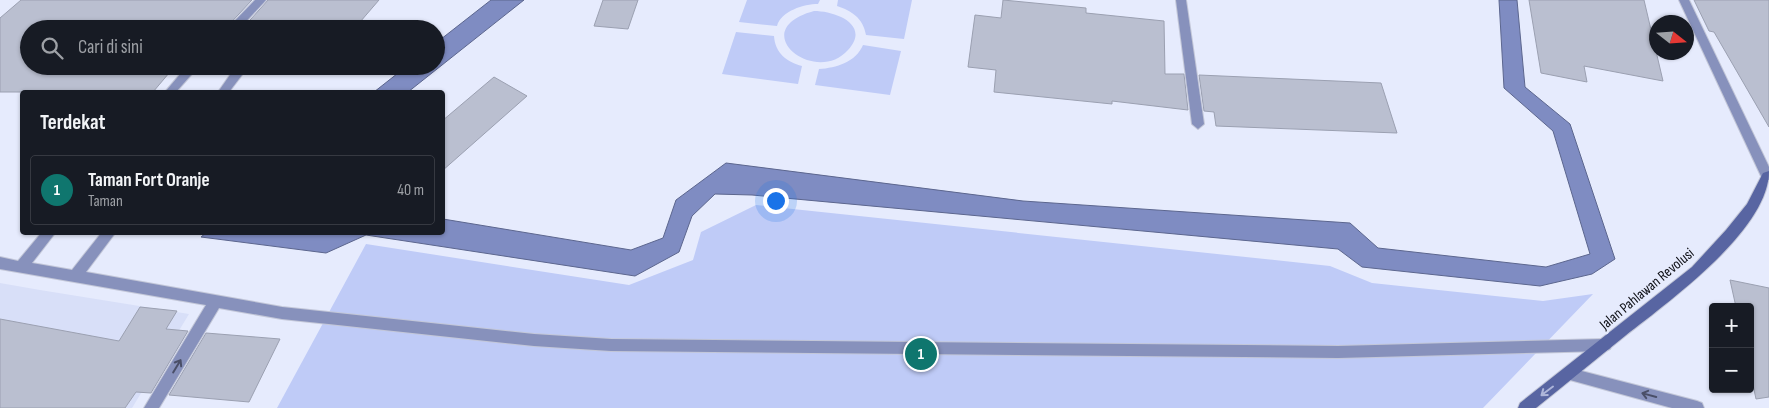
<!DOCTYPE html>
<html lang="id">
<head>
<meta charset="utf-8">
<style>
	:root { --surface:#171b24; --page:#242831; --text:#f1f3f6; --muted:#9ea1a6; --line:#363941; --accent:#0f766e }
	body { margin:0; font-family:"Sofia Sans Condensed",sans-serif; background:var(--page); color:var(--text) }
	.controls { position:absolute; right:15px; bottom:15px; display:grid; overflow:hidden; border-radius:5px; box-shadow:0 1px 4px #0004 }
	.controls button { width:45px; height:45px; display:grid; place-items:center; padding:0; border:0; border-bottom:1px solid var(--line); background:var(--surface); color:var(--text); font:25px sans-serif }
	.compass { position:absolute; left:1649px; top:15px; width:45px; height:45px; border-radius:50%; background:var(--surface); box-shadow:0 1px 4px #0004; rotate:107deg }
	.you { position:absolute; left:775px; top:200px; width:18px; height:18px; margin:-12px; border:4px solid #fff; border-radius:50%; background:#1a73e8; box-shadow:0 0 0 8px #1a73e833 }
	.badge { display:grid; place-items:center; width:32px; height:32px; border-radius:50%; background:var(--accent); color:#fff; font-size:16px; font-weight:700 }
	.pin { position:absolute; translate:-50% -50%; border:2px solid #fff; box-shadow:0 1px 5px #0006 }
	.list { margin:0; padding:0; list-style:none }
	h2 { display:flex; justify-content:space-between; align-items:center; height:65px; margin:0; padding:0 20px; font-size:21px }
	h2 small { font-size:16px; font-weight:400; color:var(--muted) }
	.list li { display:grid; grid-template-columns:32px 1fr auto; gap:15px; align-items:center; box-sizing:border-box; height:70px; margin:0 10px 10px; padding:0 10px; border:1px solid var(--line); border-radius:5px }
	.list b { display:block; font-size:19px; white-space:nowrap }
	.list p { margin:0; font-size:16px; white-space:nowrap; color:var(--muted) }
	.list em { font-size:16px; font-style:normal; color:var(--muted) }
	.icon { flex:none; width:28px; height:28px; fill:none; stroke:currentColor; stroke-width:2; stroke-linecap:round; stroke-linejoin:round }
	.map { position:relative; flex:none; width:1769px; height:408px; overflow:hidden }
	.search { position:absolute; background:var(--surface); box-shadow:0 1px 4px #0004; left:20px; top:20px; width:425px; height:55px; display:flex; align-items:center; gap:12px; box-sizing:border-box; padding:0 18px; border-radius:28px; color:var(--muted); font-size:19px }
	.panel { position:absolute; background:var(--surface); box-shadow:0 1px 4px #0004; left:20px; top:90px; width:425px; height:145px; border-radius:5px }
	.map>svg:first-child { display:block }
	.built { fill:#d8dff8 }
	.green { fill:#bfcbf7 }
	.water { fill:#7f8cc2; stroke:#5c668e }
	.building { fill:#babfd0; stroke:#9ba0b1 }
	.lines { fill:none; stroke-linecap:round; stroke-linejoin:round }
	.lane-casing { stroke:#c3c7d8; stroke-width:2 }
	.street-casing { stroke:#c3c7d8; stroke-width:2 }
	.secondary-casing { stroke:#c3c7d8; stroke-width:2 }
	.lane { fill:#8791bc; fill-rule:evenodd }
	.street { fill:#8791bc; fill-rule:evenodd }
	.secondary { fill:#5865a2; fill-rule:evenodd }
	.oneway { stroke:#4a4f68 }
	.oneway2 { stroke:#adb5d9 }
	.labels { text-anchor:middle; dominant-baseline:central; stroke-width:5; stroke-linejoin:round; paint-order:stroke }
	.street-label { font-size:15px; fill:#0c0d13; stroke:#e6ebfd }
</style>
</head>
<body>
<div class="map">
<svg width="1769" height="408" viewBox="0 0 1769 408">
	<rect width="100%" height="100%" fill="#e6ebfd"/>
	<path class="built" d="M0,283l40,7 149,24 -57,94h-132z"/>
	<g class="green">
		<path d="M747,0h73l-2,4c-14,0 -37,7 -41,22l-38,-4z"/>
		<path d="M838,0h74l-8,39 -38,-4c-3,-17 -14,-24 -29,-29z"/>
		<path d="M814,11c22,0 57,14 34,39 -33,37 -104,-20 -34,-39z"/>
		<path d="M736,32l38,4c1,17 13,26 28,30l-4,18 -76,-10z"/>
		<path d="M863,45l38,6 -11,44 -75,-10 4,-16c17,-1 37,-7 44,-24z"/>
		<path d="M756,205l574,61 42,17 171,18 50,-7 -110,114h-1206l89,-164 263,41 64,-25 8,-28z"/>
	</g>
	<g class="water">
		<path d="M491,0h33l-116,92h-34l33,-26h29v-23z"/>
		<path d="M1499,0h18l8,87 45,37 45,135 -23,15 -52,12 -178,-19 -24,-18 -586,-54 -37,-1 -23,22 -13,36 -44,24 -269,-41 -40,18 -125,-16 6,-5h235l1,-13 188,31 32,-12 13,-38 50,-37 297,38 327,22 28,25 168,19 44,-13 -37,-123 -49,-43z"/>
	</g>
	<g class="building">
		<path d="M21,0h231l-27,29h-196v37h146l-22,26h-153v-74z"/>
		<path d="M268,0h111l-25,29h-112z"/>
		<path d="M603,0h35l-10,29 -34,-3z"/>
		<path d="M1003,0l83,8v5l78,8 1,53h19l4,36 -76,-9v3l-118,-12 2,-22 -28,-3 7,-52 26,3z"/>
		<path d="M1529,0h115l19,81 -79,-15 3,16 -46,-9z"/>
		<path d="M1694,0h75v127l-55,-95 -5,-1z"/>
		<path d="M1199,75l182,8 16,50 -181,-7 -2,-14 -10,-1z"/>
		<path d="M494,77l33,19 -85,75v-50z"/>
		<path d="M1730,280l39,8v109l-13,2 -6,-28v-64h-14z"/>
		<path d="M140,307l37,4 -11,18 22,2 -37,62 -15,-1 -11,16h-125v-89l119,22z"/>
		<path d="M206,333l74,6 -31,63 -80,-7z"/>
	</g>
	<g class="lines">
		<g class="lane-casing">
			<path id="lane" d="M1176,0h10l18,124 -6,5 -6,-5z"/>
		</g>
		<g class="street-casing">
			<g id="street">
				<path d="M255,0h11l-27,29h-12z"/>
				<path d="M1679,0h10l80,167v13l-6,-1 -2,-3z"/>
				<path d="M187,66h12l-23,26h-11z"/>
				<path d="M236,71l6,4 -13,17h-11l14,-20z"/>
				<path d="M42,232h14l-24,31 40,7 30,-38h14l-30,40 196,35 252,27 77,5 727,7 267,-7 5,2 2,4 -2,4 -5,2 -267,7 -727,-7 -77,-5 -252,-27 -63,-11 -60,100h-15l62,-103 -206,-36v-12l18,4z"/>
				<path d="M1570,368l127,33 5,2 2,5h-32l-102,-28 -5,-1 -2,-5 2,-5z"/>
			</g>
		</g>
		<g class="secondary-casing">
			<path id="secondary" d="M1769,171c0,59 -101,131 -144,165 -30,24 -59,48 -89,72h-18l2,-5 172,-136 34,-37 21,-26 16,-31z"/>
		</g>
		<use href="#lane" class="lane"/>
		<use href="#street" class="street"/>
		<use href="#secondary" class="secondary"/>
	</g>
	<defs><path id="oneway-shaft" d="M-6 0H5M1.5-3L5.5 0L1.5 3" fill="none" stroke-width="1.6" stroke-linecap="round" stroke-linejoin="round" transform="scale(1.25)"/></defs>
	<g class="oneway">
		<use href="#oneway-shaft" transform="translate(177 366) rotate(-59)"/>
		<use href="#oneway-shaft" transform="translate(1649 395) rotate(-165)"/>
	</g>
	<use class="oneway2" href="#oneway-shaft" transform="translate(1547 391) rotate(143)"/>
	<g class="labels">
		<g class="street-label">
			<text transform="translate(1647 289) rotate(-40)">Jalan Pahlawan Revolusi</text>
		</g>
	</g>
</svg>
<div class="controls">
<button>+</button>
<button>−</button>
</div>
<svg class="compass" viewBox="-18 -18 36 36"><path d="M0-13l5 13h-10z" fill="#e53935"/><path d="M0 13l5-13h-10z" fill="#9ea1a6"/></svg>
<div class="you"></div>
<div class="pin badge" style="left:921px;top:354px">1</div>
<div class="search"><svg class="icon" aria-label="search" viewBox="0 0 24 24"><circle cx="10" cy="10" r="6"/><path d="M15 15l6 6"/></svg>Cari di sini</div>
<section class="panel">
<h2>Terdekat<small></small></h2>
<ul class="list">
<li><span class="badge">1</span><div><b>Taman Fort Oranje</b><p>Taman</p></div><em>40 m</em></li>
</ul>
</section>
</div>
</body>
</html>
